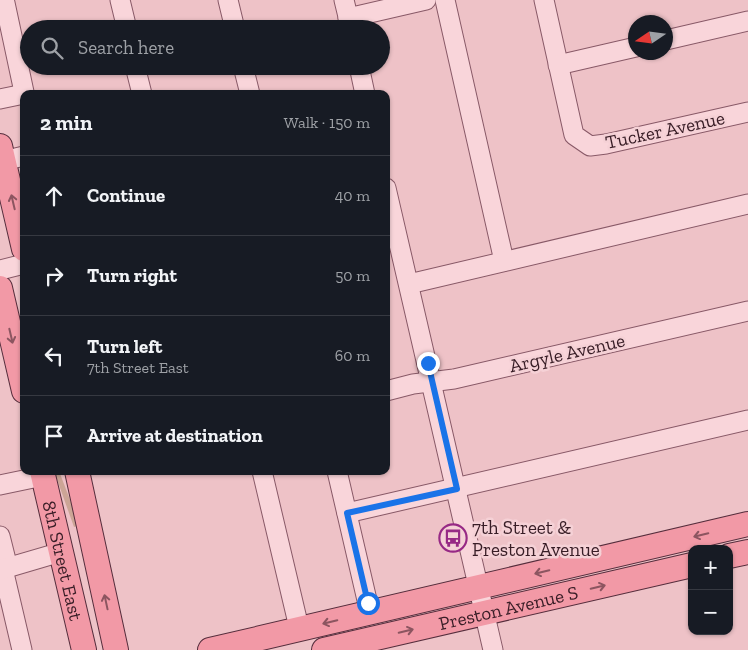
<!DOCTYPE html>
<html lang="en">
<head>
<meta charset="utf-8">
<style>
	:root { --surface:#171b24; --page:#242831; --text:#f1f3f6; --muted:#9ea1a6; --line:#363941 }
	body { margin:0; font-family:"Zilla Slab",serif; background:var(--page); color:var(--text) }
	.controls { position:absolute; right:15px; bottom:15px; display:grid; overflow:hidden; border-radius:10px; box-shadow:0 1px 4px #0004 }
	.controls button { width:45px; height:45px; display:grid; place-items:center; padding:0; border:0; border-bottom:1px solid var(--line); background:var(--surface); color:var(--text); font:25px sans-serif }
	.compass { position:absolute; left:628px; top:15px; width:45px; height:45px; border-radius:50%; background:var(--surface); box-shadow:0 1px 4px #0004; rotate:257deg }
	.stop { position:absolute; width:15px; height:15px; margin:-11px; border:4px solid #1a73e8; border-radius:50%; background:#fff }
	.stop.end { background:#1a73e8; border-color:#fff; box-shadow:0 1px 5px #0008 }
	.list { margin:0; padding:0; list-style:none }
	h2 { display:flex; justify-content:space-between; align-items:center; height:65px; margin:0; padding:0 20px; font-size:21px }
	h2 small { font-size:16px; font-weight:400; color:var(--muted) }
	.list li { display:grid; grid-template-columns:32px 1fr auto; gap:15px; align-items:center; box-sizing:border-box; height:80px; padding:0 20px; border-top:1px solid var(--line) }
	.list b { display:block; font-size:19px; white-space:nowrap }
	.list p { margin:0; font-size:16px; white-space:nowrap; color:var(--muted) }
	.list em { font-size:16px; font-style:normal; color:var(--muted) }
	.icon { flex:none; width:28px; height:28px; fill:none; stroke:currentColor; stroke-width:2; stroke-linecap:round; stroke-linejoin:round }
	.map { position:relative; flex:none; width:748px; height:650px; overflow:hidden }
	.search { position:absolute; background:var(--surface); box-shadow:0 1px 4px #0004; left:20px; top:20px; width:370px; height:55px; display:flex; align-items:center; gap:12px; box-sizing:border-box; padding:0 18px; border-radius:28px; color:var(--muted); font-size:19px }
	.panel { position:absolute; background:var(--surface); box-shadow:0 1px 4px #0004; left:20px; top:90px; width:370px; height:385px; border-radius:10px }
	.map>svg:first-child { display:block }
	.green { fill:#cca596 }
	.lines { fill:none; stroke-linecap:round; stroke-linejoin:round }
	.minor-casing { stroke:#885967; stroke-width:21 }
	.major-casing { stroke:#552d3c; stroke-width:26 }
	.minor { stroke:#f9d5da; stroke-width:19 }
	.major { stroke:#f299a6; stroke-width:24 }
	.oneway { stroke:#8c5560 }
	.route { stroke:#1a73e8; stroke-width:6 }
	.labels { text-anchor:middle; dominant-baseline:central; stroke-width:5; stroke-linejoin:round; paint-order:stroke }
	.street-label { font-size:19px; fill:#381d26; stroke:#f5d1d6 }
	.poi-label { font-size:19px; fill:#381d26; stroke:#f5d1d6; text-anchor:start }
</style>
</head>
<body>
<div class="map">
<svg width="748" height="650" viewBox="0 0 748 650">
	<rect width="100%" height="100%" fill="#eec2c7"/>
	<path class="green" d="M54,471h5l13,34 5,21 -3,1z"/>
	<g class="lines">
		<g class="minor-casing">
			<g id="minor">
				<path d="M120,0l7,29"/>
				<path d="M228,0l7,29"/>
				<path d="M344,0l7,29"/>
				<path d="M445,0l59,261"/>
				<path d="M544,0l30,135 16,11 16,-2 142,-32"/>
				<path d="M5,3l19,89"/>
				<path d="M348,18l78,-18"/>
				<path d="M666,40l82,-19"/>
				<path d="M558,65l78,-18"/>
				<path d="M135,66l7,28"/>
				<path d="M243,66l7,28"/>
				<path d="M359,66l6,28"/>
				<path d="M0,99l24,-5"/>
				<path d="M3,161l21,-5"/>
				<path d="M386,188l107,462"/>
				<path d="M0,270l24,-6"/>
				<path d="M409,284l339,-80"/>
				<path d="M386,391l27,-7 41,-5 294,-68"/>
				<path d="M262,471l35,148"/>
				<path d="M337,471l33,142"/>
				<path d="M0,485l43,-9"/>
				<path d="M347,513l401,-93"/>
				<path d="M0,536l8,32"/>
				<path d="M3,569l19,81"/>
				<path d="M0,570l61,-18"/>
			</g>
		</g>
		<g class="major-casing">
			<g id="major">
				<path d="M0,146l24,103"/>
				<path d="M0,288l24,103"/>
				<path id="s1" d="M42,471l42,179"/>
				<path d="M77,471l39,179"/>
				<path d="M729,556l19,-4"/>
				<path d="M210,650l538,-126"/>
				<path id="s2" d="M324,650l368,-85"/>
			</g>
		</g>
		<use href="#minor" class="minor"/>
		<use href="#major" class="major"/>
	</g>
	<defs><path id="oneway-shaft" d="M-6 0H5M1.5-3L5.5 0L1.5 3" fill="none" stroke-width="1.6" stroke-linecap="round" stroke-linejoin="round" transform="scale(1.25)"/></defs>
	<g class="oneway">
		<use href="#oneway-shaft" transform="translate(13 202) rotate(-103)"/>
		<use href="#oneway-shaft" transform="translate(11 336) rotate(77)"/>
		<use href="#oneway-shaft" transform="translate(701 535) rotate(167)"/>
		<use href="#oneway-shaft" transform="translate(542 572) rotate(167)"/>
		<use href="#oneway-shaft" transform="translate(598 587) rotate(-13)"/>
		<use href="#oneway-shaft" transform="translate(106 602) rotate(-102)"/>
		<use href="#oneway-shaft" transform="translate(330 622) rotate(167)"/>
		<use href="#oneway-shaft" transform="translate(406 631) rotate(-13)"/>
	</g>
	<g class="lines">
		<path class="route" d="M368,603l-21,-90 110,-24 -29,-126"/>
	</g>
	<defs>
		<g id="bus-ring" transform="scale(1.4375)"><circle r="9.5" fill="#f5d1d6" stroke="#972985" stroke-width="1.5"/><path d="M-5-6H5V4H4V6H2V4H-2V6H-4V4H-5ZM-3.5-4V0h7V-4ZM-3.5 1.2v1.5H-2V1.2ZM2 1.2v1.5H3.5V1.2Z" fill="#972985"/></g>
	</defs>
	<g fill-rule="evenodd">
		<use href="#bus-ring" x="453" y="538"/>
	</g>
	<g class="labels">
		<g class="street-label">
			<text transform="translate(665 130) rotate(-12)">Tucker Avenue</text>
			<text transform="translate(567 353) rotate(-13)">Argyle Avenue</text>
			<text stroke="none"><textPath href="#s1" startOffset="92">8th Street East</textPath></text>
			<text stroke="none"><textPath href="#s2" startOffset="189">Preston Avenue S</textPath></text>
		</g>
		<g class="poi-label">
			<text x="472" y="527">7th Street &amp;<tspan x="472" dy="22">Preston Avenue</tspan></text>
		</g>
	</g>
</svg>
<div class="controls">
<button>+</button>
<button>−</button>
</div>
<svg class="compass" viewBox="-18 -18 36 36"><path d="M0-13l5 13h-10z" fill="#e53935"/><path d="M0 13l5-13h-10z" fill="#9ea1a6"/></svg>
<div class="stop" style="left:368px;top:603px"></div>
<div class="stop end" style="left:428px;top:363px"></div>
<div class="search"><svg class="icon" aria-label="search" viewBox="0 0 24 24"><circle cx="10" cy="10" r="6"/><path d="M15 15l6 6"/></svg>Search here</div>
<section class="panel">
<h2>2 min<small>Walk · 150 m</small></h2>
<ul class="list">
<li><svg class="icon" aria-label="ahead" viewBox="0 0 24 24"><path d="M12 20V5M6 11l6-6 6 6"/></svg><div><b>Continue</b></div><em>40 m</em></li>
<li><svg class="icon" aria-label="right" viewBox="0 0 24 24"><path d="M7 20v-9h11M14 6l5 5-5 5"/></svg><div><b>Turn right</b></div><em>50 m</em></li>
<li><svg class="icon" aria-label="left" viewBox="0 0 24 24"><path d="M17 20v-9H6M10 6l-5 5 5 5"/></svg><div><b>Turn left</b><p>7th Street East</p></div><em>60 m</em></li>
<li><svg class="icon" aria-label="arrive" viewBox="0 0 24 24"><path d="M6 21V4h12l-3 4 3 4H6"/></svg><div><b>Arrive at destination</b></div></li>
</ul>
</section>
</div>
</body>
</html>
